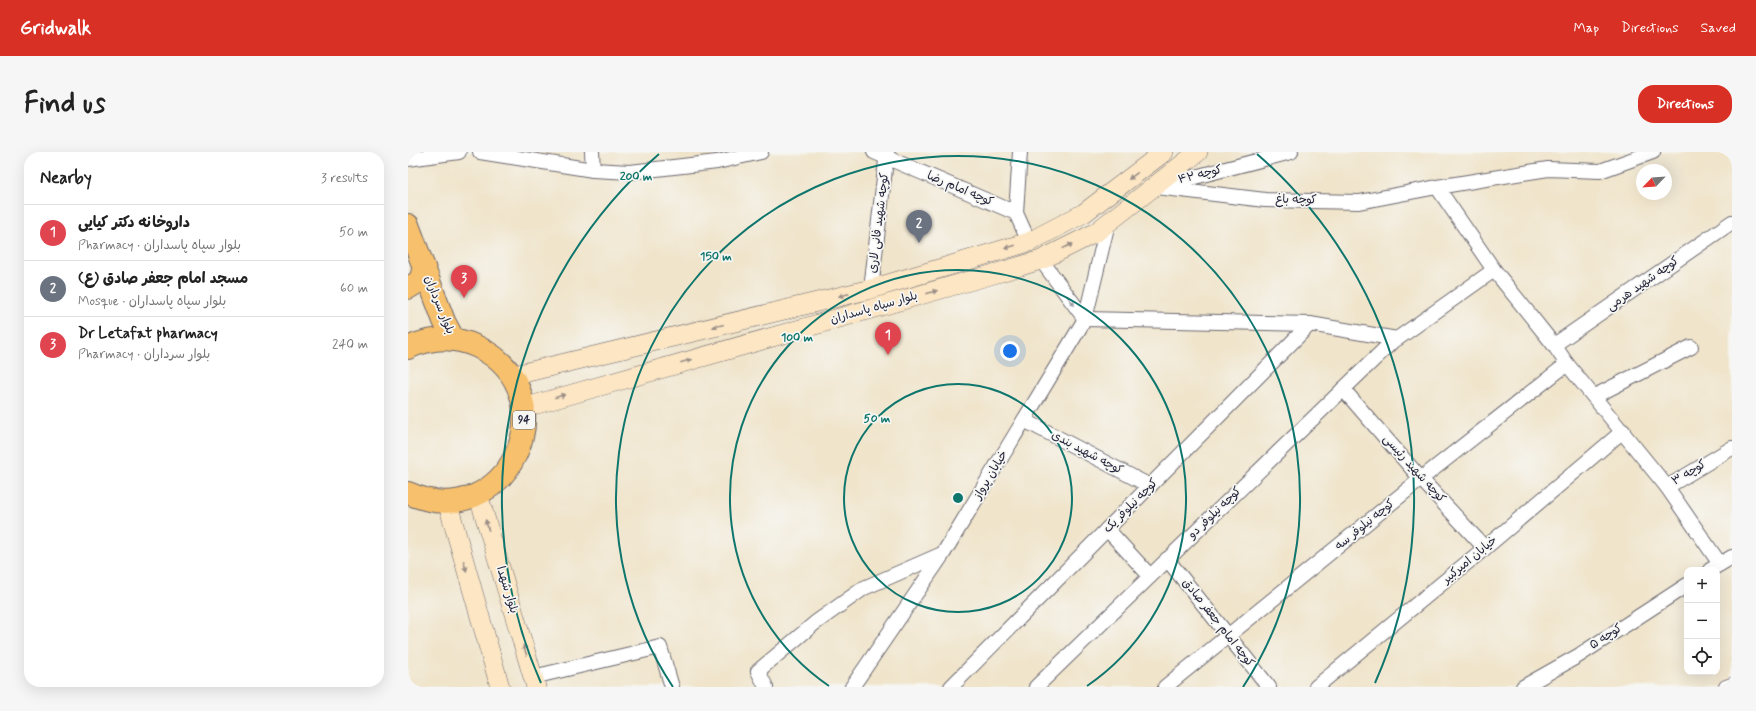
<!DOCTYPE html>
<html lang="en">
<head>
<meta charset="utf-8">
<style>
	:root { --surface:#fff; --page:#f6f6f6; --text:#222; --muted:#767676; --line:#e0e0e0; --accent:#d93025 }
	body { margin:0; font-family:Mynerve,"Playpen Sans Arabic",sans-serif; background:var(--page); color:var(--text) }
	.controls { position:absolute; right:12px; bottom:12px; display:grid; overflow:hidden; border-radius:8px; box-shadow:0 4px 16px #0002 }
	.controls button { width:36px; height:36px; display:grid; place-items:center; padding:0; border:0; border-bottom:1px solid var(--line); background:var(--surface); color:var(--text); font:20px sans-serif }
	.compass { position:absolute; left:1228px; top:12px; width:36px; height:36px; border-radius:50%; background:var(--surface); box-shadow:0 4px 16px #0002; rotate:245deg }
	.you { position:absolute; left:602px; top:199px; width:14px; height:14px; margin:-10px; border:3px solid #fff; border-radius:50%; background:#1a73e8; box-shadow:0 0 0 6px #1a73e833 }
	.badge { display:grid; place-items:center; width:26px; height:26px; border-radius:50%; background:var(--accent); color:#fff; font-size:13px; font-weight:700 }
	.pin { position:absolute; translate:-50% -33px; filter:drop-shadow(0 1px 2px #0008) }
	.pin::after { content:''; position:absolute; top:21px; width:14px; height:12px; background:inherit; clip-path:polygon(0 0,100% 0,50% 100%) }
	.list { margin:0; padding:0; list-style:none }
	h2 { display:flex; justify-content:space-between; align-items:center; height:52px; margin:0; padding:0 16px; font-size:17px }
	h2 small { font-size:13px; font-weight:400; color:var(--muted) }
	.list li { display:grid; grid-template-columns:26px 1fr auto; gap:12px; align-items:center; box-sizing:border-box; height:56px; padding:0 16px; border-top:1px solid var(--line) }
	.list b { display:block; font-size:15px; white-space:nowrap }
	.list p { margin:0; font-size:13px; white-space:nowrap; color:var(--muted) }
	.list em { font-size:13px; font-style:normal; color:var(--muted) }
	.icon { flex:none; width:22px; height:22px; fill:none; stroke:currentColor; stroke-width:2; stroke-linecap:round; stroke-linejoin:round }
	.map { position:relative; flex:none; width:1324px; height:535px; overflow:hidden; border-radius:16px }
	header { display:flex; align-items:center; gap:24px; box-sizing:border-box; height:56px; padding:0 20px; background:var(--accent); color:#fff }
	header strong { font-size:19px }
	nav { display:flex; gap:22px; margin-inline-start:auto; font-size:14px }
	.intro { display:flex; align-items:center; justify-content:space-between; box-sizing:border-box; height:96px; padding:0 24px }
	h1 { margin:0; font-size:28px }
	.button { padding:10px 18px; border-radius:16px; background:var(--accent); color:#fff; font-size:14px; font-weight:700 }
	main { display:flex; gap:24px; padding:0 24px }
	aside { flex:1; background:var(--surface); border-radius:16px; box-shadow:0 4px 16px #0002 }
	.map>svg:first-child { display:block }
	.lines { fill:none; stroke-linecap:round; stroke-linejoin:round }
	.street-casing { stroke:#6a666d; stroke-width:16 }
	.secondary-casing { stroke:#6a666d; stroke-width:20 }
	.highway-casing { stroke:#6a666d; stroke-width:24 }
	.street { stroke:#fff; stroke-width:14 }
	.secondary { stroke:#fce6c4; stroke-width:19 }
	.highway { stroke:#f7c06c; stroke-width:22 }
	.oneway { fill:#9a8e86 }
	.oneway2 { fill:#9c9ca7 }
	.ring { fill:none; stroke:#0f766e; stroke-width:2 }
	.labels { text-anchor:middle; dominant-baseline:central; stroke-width:3.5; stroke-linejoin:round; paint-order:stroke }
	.shield { fill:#f6f6f2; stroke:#626272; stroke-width:1 }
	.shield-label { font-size:11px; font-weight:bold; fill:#22223b }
	.street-label { font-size:12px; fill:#22223b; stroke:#f6f6f2 }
	.centre { fill:#0f766e; stroke:#f6f6f2; stroke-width:2 }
	.ring-label { font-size:12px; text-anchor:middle; font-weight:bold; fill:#0f766e; stroke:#f6f6f2; stroke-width:3.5; stroke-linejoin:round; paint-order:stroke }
</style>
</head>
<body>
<header>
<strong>Gridwalk</strong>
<nav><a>Map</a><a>Directions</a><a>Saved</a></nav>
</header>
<div class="intro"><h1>Find us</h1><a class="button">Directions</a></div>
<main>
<aside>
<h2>Nearby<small>3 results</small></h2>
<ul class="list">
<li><span class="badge" style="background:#e0444e">1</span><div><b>داروخانه دکتر کیایی</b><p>Pharmacy · بلوار سپاه پاسداران</p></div><em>50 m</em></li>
<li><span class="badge" style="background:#6b7280">2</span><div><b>مسجد امام جعفر صادق (ع)</b><p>Mosque · بلوار سپاه پاسداران</p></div><em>60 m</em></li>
<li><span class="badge" style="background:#e0444e">3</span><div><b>Dr Letafat pharmacy</b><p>Pharmacy · بلوار سرداران</p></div><em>240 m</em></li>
</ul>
</aside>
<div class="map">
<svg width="1324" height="535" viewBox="0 0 1324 535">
	<rect width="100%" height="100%" fill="#f6f6f2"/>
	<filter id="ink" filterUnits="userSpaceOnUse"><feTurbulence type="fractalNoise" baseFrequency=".025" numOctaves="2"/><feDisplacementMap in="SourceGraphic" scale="8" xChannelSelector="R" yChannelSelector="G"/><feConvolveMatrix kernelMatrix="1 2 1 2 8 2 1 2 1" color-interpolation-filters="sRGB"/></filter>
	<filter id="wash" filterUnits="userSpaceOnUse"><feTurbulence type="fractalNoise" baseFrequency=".012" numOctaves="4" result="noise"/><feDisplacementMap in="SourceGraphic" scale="16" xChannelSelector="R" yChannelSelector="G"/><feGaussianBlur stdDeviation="0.9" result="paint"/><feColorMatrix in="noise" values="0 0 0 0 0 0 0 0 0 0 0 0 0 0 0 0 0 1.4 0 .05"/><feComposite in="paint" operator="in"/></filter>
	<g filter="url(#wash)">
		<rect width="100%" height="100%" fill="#f0e4ca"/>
	</g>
	<g filter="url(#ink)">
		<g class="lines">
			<g class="street-casing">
				<g id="street">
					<path d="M72,0l113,18 37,2 87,-10 44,-10"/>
					<path d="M184,0l1,18"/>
					<path d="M466,0l142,61 13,29"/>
					<path d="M0,7l51,-7"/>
					<path d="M756,33l127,-33"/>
					<path d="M748,35l109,13 94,2 78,-15 111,-18 52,2 53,-19"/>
					<path d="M1029,35l57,83 60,75 13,19 100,123 53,77"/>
					<path d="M608,61l4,-61"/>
					<path d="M633,108l44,59"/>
					<path d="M463,137l16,-137"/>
					<path d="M677,167l225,5 87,15 97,-69"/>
					<path d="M1146,193l178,-123"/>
					<path d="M935,237l78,90 64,69"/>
					<path d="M1187,244l96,-49"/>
					<path d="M616,268l126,66"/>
					<path d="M1259,335l65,-39"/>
					<path d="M699,377l43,47"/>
					<path d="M759,407l102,128"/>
					<path d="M1302,418l22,-13"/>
					<path d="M125,525l127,-30 12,40"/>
					<path d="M358,535l-8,-16 57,-48 49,-35 78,-34"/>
					<path d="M444,535l91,-133 142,-235 23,-96"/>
					<path d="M543,535l359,-363"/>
					<path d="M628,535l359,-348"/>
					<path d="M757,535l262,-213 140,-110"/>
					<path d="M908,535l169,-139 138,-117"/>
					<path d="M1115,535l55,-31 109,-71"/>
					<path d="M1318,535l6,-2"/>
				</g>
			</g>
			<g class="secondary-casing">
				<g id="secondary">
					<path d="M103,224l360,-87 158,-47 55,-29 80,-61"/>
					<path d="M115,256l464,-132 54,-16 54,-27 103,-81"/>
					<path d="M70,342l58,193"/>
					<path d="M39,349l53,186"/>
				</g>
			</g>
			<g class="highway-casing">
				<g id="highway">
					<path d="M0,73l36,96 10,19"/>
					<path d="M0,136l12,-7 4,-14"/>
					<path d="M0,196c23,-11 47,-12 70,-1 95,47 29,191 -70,146"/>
				</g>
			</g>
			<use href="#street" class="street"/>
			<use href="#secondary" class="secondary"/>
			<use href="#highway" class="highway"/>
		</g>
		<defs><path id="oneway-solid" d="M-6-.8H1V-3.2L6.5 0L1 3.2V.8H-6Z"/></defs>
		<g class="oneway">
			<use href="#oneway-solid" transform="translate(725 24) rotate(143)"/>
			<use href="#oneway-solid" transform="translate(660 94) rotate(-26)"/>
			<use href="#oneway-solid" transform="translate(602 95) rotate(164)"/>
			<use href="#oneway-solid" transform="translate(524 140) rotate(-16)"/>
			<use href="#oneway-solid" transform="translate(436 143) rotate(166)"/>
			<use href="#oneway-solid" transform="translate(310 174) rotate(166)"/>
			<use href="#oneway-solid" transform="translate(278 209) rotate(-16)"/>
			<use href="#oneway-solid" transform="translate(152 244) rotate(-17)"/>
			<use href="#oneway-solid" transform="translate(79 373) rotate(-107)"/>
			<use href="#oneway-solid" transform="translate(57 414) rotate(74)"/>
			<use href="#oneway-solid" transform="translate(117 498) rotate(-107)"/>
		</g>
		<use class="oneway2" href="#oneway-solid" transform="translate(663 149) rotate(53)"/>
	</g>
	<g class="ring">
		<circle cx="550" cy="346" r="114"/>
		<path d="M421 534A228 228 0 1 1 679 534"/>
		<path d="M265 535A342 342 0 1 1 835 535"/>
		<path d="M133 531A456 456 0 0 1 251 2M849 2A456 456 0 0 1 967 531"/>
	</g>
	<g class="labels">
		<rect class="shield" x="105" y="259" width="22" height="18" rx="3"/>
		<g class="shield-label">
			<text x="116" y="268">94</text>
		</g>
		<g class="street-label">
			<text transform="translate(792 23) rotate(-14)">کوچه ۴۲</text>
			<text transform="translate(552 37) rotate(23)">کوچه امام رضا</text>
			<text transform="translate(888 48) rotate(1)">کوچه باغ</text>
			<text transform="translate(471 71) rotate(-83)">کوچه شهید فانی لاری</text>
			<text transform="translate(1235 132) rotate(-35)">کوچه شهید هرمی</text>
			<text transform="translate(31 153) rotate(68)">بلوار سرداران</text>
			<text transform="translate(466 156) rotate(-16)">بلوار سپاه پاسداران</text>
			<text transform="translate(679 301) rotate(28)">کوچه شهید بندی</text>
			<text transform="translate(1006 317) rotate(48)">کوچه شهید رئیسی</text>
			<text transform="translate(1281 321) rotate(-31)">کوچه ۳</text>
			<text transform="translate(583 323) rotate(-59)">خیابان پرواز</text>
			<text transform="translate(723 354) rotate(-45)">کوچه نیلوفر یک</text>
			<text transform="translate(807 361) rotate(-44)">کوچه نیلوفر دو</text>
			<text transform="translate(957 373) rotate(-39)">کوچه نیلوفر سه</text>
			<text transform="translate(1062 408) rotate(-40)">خیابان امیرکبیر</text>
			<text transform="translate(99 438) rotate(73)">بلوار شهدا</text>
			<text transform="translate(810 471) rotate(52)">کوچه امام جعفر صادق</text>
			<text transform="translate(1198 485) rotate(-33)">کوچه ۵</text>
		</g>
	</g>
	<circle cx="550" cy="346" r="6" class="centre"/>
	<g class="ring-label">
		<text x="228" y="28">200 m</text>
		<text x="308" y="108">150 m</text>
		<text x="389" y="189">100 m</text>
		<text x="469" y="270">50 m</text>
	</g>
</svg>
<div class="controls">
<button>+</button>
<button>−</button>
<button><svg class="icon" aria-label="locate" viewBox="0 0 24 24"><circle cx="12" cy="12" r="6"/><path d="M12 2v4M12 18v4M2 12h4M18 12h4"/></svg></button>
</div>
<svg class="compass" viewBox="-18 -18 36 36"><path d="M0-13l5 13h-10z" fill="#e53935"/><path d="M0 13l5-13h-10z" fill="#767676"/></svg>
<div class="you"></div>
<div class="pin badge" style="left:480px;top:203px;background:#e0444e">1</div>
<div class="pin badge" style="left:511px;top:91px;background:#6b7280">2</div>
<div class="pin badge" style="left:56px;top:146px;background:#e0444e">3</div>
</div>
</main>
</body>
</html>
